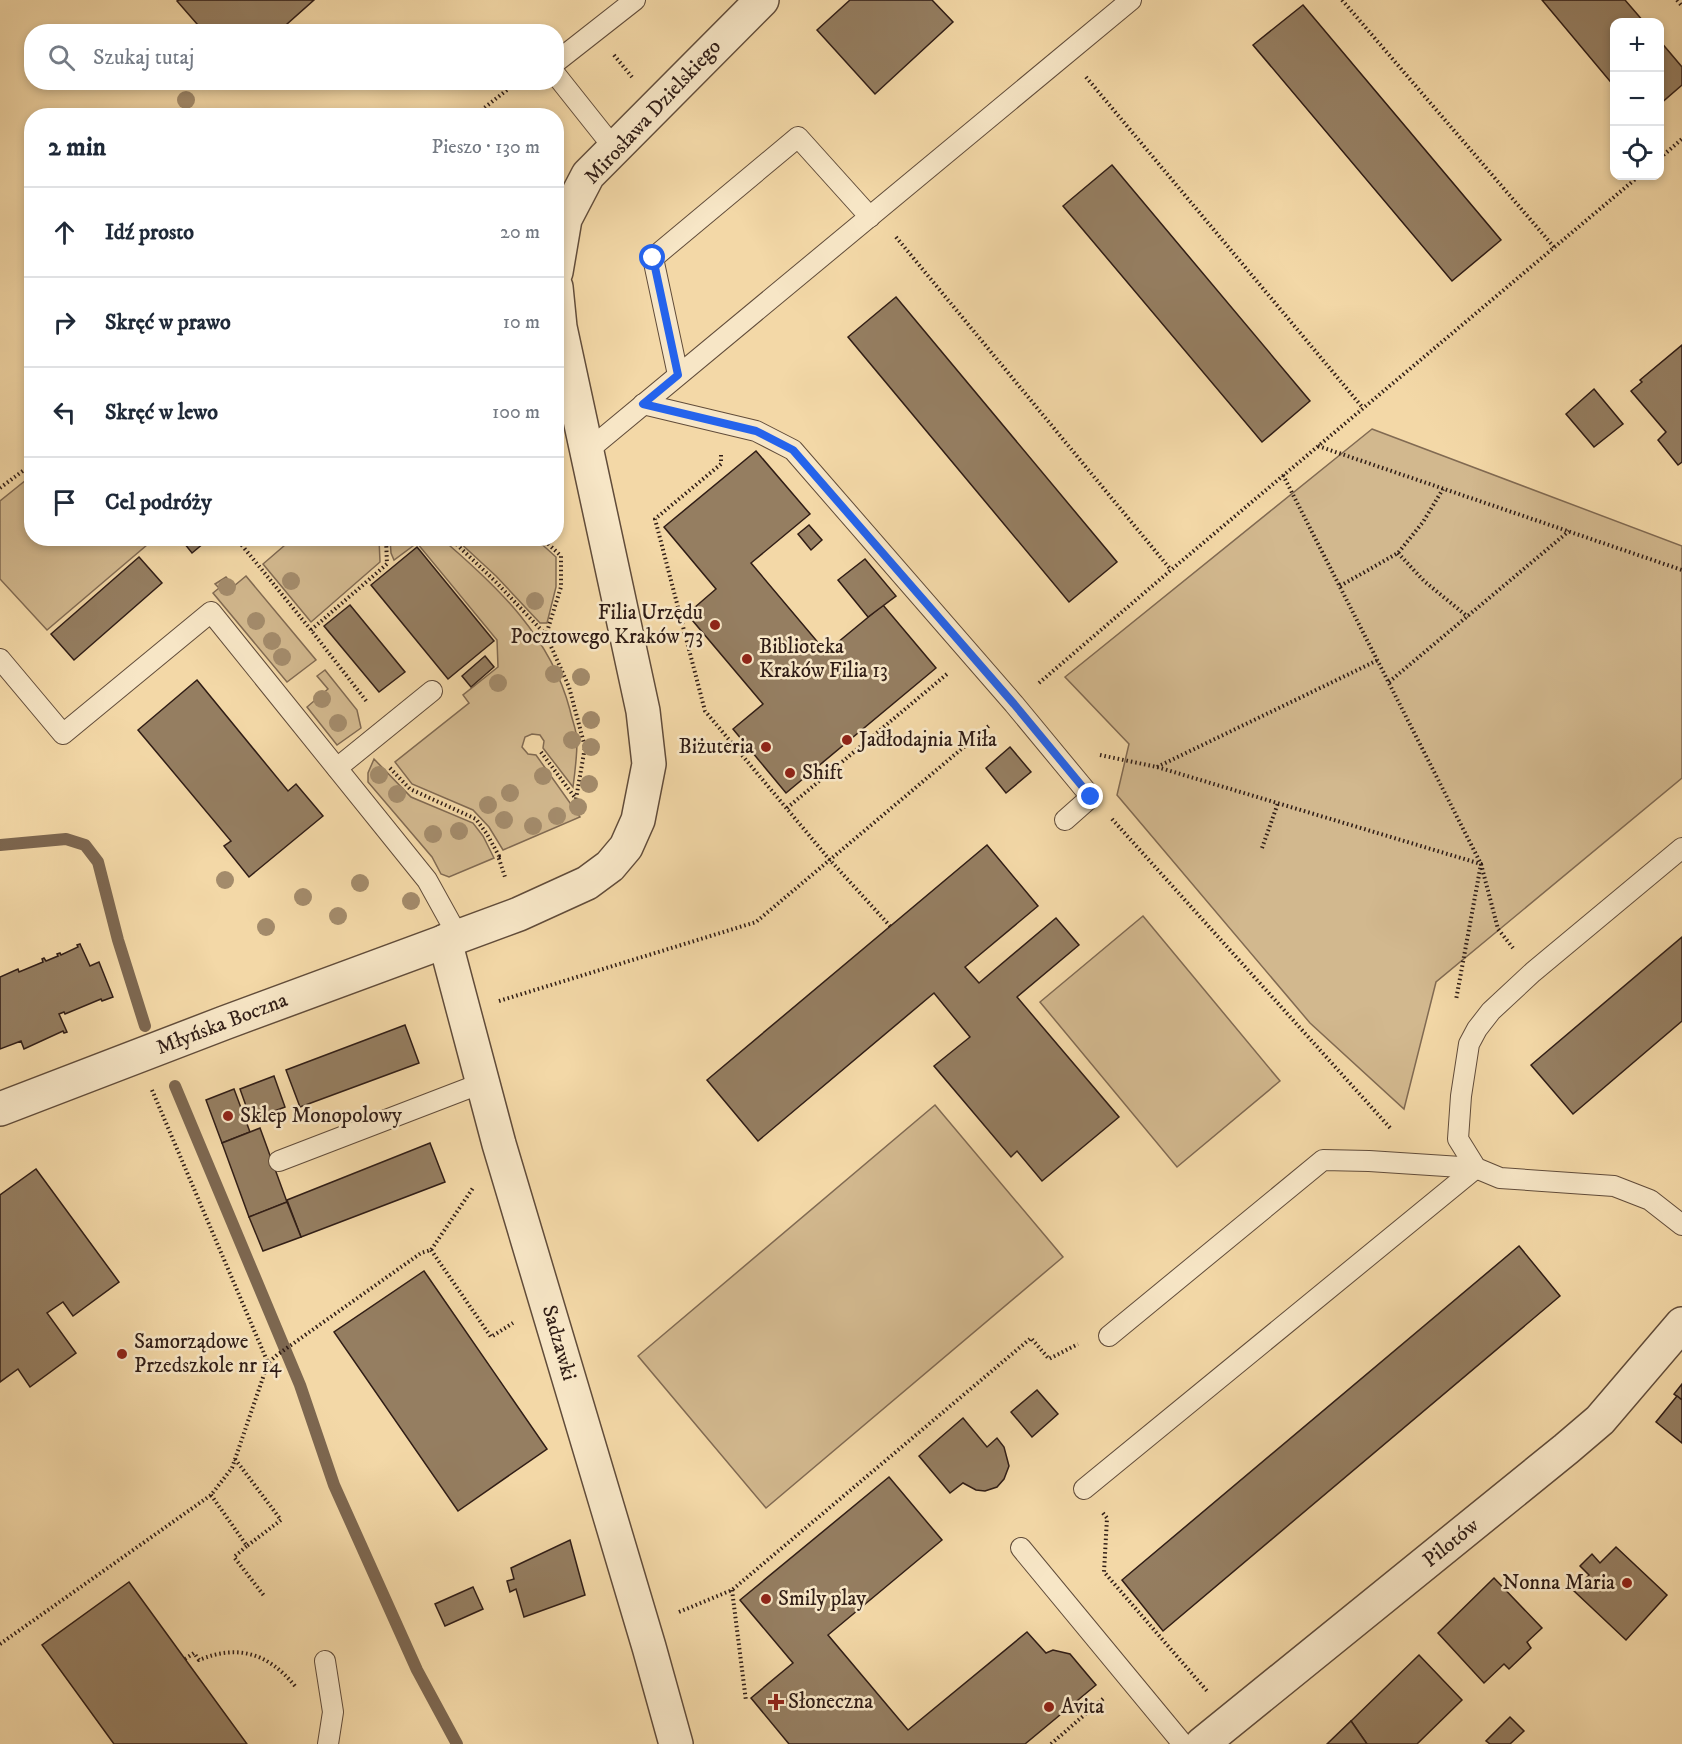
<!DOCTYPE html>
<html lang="pl">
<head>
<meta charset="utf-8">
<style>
	:root { --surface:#fff; --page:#f2f2f3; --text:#1f2937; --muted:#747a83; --line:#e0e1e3 }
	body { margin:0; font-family:"IM FELL DW Pica",serif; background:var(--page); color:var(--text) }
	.controls { position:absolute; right:18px; top:18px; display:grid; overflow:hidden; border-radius:12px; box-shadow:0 3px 9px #0003 }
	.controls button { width:54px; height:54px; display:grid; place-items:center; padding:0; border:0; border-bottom:2px solid var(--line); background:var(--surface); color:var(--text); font:30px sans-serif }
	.stop { position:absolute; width:18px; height:18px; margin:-14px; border:4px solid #2563eb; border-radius:50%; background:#fff }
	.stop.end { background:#2563eb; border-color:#fff; box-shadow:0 2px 6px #0008 }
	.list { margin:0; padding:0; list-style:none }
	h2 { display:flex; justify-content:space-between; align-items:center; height:78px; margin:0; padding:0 24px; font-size:26px }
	h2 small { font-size:20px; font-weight:400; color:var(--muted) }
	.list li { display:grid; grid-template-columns:39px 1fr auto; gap:18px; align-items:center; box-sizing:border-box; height:90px; padding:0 24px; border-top:2px solid var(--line) }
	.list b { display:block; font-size:22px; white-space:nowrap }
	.list em { font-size:20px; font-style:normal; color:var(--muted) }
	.icon { flex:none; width:33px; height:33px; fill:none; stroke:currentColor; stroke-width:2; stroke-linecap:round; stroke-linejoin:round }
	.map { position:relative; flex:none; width:1682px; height:1744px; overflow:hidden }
	.search { position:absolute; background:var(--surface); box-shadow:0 3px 9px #0003; left:24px; top:24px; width:540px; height:66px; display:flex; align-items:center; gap:15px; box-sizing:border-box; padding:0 21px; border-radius:24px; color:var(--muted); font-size:22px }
	.panel { position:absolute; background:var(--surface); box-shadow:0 3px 9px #0003; left:24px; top:108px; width:540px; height:438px; border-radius:24px }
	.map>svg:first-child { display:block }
	.green { fill:#d2b88e; stroke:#816a52; stroke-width:1.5 }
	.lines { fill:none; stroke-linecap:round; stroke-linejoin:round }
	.stream { stroke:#7d6750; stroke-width:12 }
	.building { fill:#957e61; stroke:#301d16; stroke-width:1.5 }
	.service-casing { stroke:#614c3a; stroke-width:22 }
	.minor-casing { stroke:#614c3a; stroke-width:36 }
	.path { stroke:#301d16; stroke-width:4; stroke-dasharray:1.5 3; stroke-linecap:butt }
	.service { stroke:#f7e6c6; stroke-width:20 }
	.minor { stroke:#f7e6c6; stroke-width:33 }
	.tree { fill:#a38b6b }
	.route { stroke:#2563eb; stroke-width:8 }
	.poi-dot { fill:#8f2418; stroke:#f7e6c6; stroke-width:2 }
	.labels { text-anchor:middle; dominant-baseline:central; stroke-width:5; stroke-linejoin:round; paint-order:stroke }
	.street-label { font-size:21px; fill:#301d16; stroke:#f7e6c6 }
	.poi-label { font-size:21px; fill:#301d16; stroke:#f7e6c6; text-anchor:start }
</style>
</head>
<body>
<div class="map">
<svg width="1682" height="1744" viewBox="0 0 1682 1744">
	<rect width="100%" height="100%" fill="#f3d8a7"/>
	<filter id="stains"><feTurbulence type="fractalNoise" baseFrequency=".00333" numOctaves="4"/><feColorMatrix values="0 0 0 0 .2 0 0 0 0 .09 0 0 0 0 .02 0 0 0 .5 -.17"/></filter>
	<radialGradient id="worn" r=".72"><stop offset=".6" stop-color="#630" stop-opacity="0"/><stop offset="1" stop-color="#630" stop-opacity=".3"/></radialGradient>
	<g class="green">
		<path d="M1372,429l310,117v232l-246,204 -32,127 -94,-86 -193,-228 12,-51 -64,-67z"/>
		<path d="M31,476l1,62 122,1 -107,91 -47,-51v-78z"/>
		<path d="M292,539h87l1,23 -69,60 -48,-58z"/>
		<path d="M390,539h52c55,47 109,98 128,171 2,10 7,21 7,31 0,16 -2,31 -4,46l-30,-39 1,-7 -4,-6 -8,-1 -7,3 -3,10 6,7 8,1 44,62 -77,33 -14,-23 -16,-17 -61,-26 -17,-22 74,-59 -6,-8 35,-28 -1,-27 -80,-97 -23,17 -3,-7z"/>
		<path d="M456,539h80l20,18v30l-9,36h-7l-44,-47z"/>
		<path d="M246,576l70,84 -29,22 -74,-89 6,-5 -4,-4 11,-7 8,9z"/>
		<path d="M325,670l32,40 4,18 -24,17 -30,-38 21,-18 -11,-13z"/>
		<path d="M374,759l37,38 62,26 10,13 11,22 -45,19 -8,-3 -9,-17 -64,-75v-9z"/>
		<path d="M1143,916l137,165 -103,86 -137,-165z"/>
		<path d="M935,1105l128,152 -297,251 -128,-152z"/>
	</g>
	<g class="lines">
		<g class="stream">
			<path d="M0,845l66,-6 19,6 13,17 20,78 27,86"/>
			<path d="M175,1086l125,299 34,100 83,185 40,74"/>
		</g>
	</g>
	<g class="building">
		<path d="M179,0h135l-36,32h-74l-27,-31z"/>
		<path d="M850,0h82l21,22 -78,72 -58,-64z"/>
		<path d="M1542,0h83l19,22h-30v64z"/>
		<path d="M1303,5l198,235 -49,41 -199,-236z"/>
		<path d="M1660,41l22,26v18l-22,19z"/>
		<path d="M1112,165l198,236 -48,41 -199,-236z"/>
		<path d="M896,297l221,265 -48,40 -221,-265z"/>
		<path d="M1682,345v117l-4,3 -20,-25 8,-8 -35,-41 11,-9 -2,-2z"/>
		<path d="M1594,389l29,35 -29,23 -28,-33z"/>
		<path d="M756,451l54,63 -59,49 75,89 57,-47 53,63 -150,125 -53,-64 30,-25 -76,-90 29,-25 -52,-62z"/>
		<path d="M809,525l13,15 -11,10 -13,-16z"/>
		<path d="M180,538h30l-18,15z"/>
		<path d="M417,547l77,94 -46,38 -77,-94z"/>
		<path d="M139,557l23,26 -88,77 -23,-26z"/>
		<path d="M865,559l31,37 -28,21 -30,-37z"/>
		<path d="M350,605l55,67 -26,20 -55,-66z"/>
		<path d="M485,656l9,11 -23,20 -9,-11z"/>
		<path d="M197,680l91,111 8,-7 27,32 -74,61 -25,-31 7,-5 -93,-111z"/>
		<path d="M1010,747l21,25 -25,21 -20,-25z"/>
		<path d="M987,845l51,61 -73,61 14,16 77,-65 23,27 -62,52 102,120 -77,64 -25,-30 -6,6 -77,-91 36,-29 -36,-44 -176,148 -51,-61z"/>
		<path d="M1682,937v84l-109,93 -42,-49z"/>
		<path d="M80,944l10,22 9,-4 14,35 -11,4 -1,-2 -36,15 -1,-2 -5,2 8,18 -3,1 -1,-2 -39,18 -3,-8 -21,8v-72l18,-8 1,3 24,-10 -1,-3 2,-1 2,3 12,-5 -1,-2 3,-1 1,2 17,-8 -1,-2z"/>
		<path d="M405,1025l14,38 -119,44 -14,-37z"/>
		<path d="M274,1076l11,31 -34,13 -11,-31z"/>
		<path d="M234,1089l16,43 -28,11 -16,-43z"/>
		<path d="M260,1128l27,74 -38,15 -27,-74z"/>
		<path d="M430,1143l15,39 -144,55 -14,-37z"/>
		<path d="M36,1169l83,113 -46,34 -10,-14 -16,11 29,40 -46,34 -12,-18 -18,13v-187z"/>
		<path d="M287,1202l14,35 -38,14 -14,-34z"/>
		<path d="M1519,1246l41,50 -397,335 -41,-51z"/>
		<path d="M424,1271l123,178 -89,62 -124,-179z"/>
		<path d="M1682,1384v16l-8,-6z"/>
		<path d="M1037,1390l21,24 -26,23 -21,-25z"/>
		<path d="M1677,1396l5,4v43l-26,-21z"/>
		<path d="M963,1418l24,29 10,-9 7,9 5,19 -5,13 -7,8 -12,4 -9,-1 -13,-7 -13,10 -31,-37z"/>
		<path d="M889,1477l53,63 -114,95 80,95 119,-98 19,21 7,-3 17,4 26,31 -71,59h-236l-38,-46 42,-35 -53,-63z"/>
		<path d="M570,1540l15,55 -61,22 -8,-28 -6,3 -3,-11 7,-2 -3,-11z"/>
		<path d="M1616,1547l51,48 -41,45 -52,-49 15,-16 -9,-9 12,-12 8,9z"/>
		<path d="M1494,1578l48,50 -15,14 4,6 -22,21 -5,-5 -20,19 -46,-50z"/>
		<path d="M129,1582l56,77 62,85h-133l-72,-99z"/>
		<path d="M473,1587l10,22 -38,17 -10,-22z"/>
		<path d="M1419,1655l43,45 -45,44h-50l-16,-23z"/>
		<path d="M1510,1717l14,14 -14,13h-20l-4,-3z"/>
		<path d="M1351,1721l16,23h-40z"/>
	</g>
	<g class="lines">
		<g class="service-casing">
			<g id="service">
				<path d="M556,62l79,-62"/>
				<path d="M556,75l58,73"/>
				<path d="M678,375l-25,-117 145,-121 72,80"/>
				<path d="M643,404l113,27 37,19 221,254 77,93 -26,23"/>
				<path d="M586,452l545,-452"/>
				<path d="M0,659l63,75 148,-122 216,268 31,56"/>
				<path d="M337,768l95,-77"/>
				<path d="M1682,848l-149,124 -42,39 -14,18 -8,15 -8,52 -3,43 18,29 24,10 114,8 36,14 32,25"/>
				<path d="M279,1161l203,-78"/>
				<path d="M1109,1336l214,-176 46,1 107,7"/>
				<path d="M1084,1489l392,-321"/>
				<path d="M1021,1548l162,196"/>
				<path d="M325,1661l8,51 -5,32"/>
			</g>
		</g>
		<g class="minor-casing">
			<g id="minor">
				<path d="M556,272l9,-53 23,-44 174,-175"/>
				<path d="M445,941l54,203 150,503 27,97"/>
				<path d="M0,1109l224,-86 295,-109 68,-31 23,-17 16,-19 12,-27 11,-56 -6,-53 -83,-384 -4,-40"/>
				<path d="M1202,1744l364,-295 34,-29 82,-96"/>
			</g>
		</g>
		<g class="path">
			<path d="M1342,0l212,247"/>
			<path d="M1677,0l5,6"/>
			<path d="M614,55l18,22"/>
			<path d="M1086,77l277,331"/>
			<path d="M474,116l43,-34"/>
			<path d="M1660,158l22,-19"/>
			<path d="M896,237l275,333"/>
			<path d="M1318,446l364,124"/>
			<path d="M721,455v9l-66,55 50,192 124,148 61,67"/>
			<path d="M1283,475l198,389 17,65 15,19"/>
			<path d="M0,488l32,-24"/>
			<path d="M236,538l75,92 56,72"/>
			<path d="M450,538l45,43 51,54 15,-48v-31l-19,-18"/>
			<path d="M1398,553l26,28 44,36"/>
			<path d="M1340,586l58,-33 25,-31 20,-33"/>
			<path d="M311,630l76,-66 -1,-26"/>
			<path d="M1389,682l180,-151"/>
			<path d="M1039,683l132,-113 468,-394"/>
			<path d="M541,752l35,47 9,-52 -16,-60 -23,-52"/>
			<path d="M1100,755l57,12 324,97 -25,136"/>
			<path d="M1157,767l221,-107"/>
			<path d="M390,768l20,21 66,30 11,15 12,22h-1l7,21"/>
			<path d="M787,808l160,-134"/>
			<path d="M1112,819l280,311"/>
			<path d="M1262,848l16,-45"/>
			<path d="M499,1001l257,-79 234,-197"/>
			<path d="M152,1090l116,273"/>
			<path d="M431,1250l60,87 22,-14"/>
			<path d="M235,1459l46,61 -34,26"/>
			<path d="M211,1495l36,51 -13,11 31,40"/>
			<path d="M1103,1513l4,5 -3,54 103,119"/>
			<path d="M732,1590l14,111"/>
			<path d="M679,1612l53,-22 299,-252 18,21 29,-15"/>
			<path d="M0,1644l211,-149 21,-27 36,-105 9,-8 144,-102 10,-3 42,-62"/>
			<path d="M185,1659l9,-6 5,7c39,-16 69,-7 96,26"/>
			<path d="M1051,1744l54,-47"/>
		</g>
		<use href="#service" class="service"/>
		<use href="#minor" class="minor"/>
	</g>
	<g class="tree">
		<circle cx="186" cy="100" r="9"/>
		<circle cx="291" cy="581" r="9"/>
		<circle cx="227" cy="587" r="9"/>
		<circle cx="535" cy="601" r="9"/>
		<circle cx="256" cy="621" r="9"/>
		<circle cx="272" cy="641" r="9"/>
		<circle cx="282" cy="657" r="9"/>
		<circle cx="554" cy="674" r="9"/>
		<circle cx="581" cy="677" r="9"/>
		<circle cx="498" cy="683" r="9"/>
		<circle cx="322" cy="699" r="9"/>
		<circle cx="591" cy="720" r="9"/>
		<circle cx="338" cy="723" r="9"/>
		<circle cx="572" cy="740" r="9"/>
		<circle cx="591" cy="747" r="9"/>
		<circle cx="379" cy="775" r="9"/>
		<circle cx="543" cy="776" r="9"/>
		<circle cx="589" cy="784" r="9"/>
		<circle cx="510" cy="793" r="9"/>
		<circle cx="397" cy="794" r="9"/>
		<circle cx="488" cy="805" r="9"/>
		<circle cx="578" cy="807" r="9"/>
		<circle cx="557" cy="816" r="9"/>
		<circle cx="504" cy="820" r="9"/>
		<circle cx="533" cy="826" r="9"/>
		<circle cx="459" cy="831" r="9"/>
		<circle cx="433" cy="834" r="9"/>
		<circle cx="225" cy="880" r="9"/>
		<circle cx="360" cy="883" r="9"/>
		<circle cx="303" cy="897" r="9"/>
		<circle cx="411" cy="901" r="9"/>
		<circle cx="338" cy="916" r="9"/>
		<circle cx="266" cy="927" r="9"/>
	</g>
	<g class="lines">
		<path class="route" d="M653,258l25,117 -35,29 113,27 37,19 221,254 77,93"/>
	</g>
	<g class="poi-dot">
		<circle cx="715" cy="625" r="6"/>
		<circle cx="747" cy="659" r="6"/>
		<circle cx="847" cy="740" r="6"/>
		<circle cx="766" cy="747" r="6"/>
		<circle cx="790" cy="773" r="6"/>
		<circle cx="228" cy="1116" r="6"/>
		<circle cx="122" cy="1354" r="6"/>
		<circle cx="1627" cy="1583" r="6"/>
		<circle cx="766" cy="1599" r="6"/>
		<path d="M773 1693h6v6h6v6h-6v6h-6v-6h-6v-6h6z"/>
		<circle cx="1049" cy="1707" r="6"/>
	</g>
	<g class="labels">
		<g class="street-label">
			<text transform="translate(653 112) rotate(-47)">Mirosława Dzielskiego</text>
			<text transform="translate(222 1024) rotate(-21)">Młyńska Boczna</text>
			<text transform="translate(559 1343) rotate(74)">Sadzawki</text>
			<text transform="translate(1451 1543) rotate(-39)">Pilotów</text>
		</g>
		<g class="poi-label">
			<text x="703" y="613" text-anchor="end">Filia Urzędu<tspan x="703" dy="24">Pocztowego Kraków 73</tspan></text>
			<text x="759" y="647">Biblioteka<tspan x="759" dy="24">Kraków Filia 13</tspan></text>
			<text x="859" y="740">Jadłodajnia Miła</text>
			<text x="754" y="747" text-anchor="end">Biżuteria</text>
			<text x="802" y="773">Shift</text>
			<text x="240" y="1116">Sklep Monopolowy</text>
			<text x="134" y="1342">Samorządowe<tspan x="134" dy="24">Przedszkole nr 14</tspan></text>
			<text x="1615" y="1583" text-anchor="end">Nonna Maria</text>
			<text x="778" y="1599">Smily play</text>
			<text x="788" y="1702">Słoneczna</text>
			<text x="1061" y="1707">Avita</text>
		</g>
	</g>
	<rect width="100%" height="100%" filter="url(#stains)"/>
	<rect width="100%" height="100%" fill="url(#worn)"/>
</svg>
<div class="controls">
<button>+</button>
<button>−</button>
<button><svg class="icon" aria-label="locate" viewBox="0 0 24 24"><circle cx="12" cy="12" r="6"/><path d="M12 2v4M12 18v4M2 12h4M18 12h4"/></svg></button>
</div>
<div class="stop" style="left:653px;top:258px"></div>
<div class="stop end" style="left:1091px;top:797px"></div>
<div class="search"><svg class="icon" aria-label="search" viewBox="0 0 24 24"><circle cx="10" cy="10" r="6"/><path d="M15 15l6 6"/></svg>Szukaj tutaj</div>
<section class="panel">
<h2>2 min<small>Pieszo · 130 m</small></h2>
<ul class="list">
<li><svg class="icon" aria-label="ahead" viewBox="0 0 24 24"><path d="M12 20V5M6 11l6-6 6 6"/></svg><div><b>Idź prosto</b></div><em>20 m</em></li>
<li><svg class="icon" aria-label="right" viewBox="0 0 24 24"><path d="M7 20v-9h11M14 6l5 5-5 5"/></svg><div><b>Skręć w prawo</b></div><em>10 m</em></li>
<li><svg class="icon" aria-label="left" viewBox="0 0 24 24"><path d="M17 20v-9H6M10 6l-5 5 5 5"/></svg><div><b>Skręć w lewo</b></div><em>100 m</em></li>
<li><svg class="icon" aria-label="arrive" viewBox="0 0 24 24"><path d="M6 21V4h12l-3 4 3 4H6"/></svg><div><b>Cel podróży</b></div></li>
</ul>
</section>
</div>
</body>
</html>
